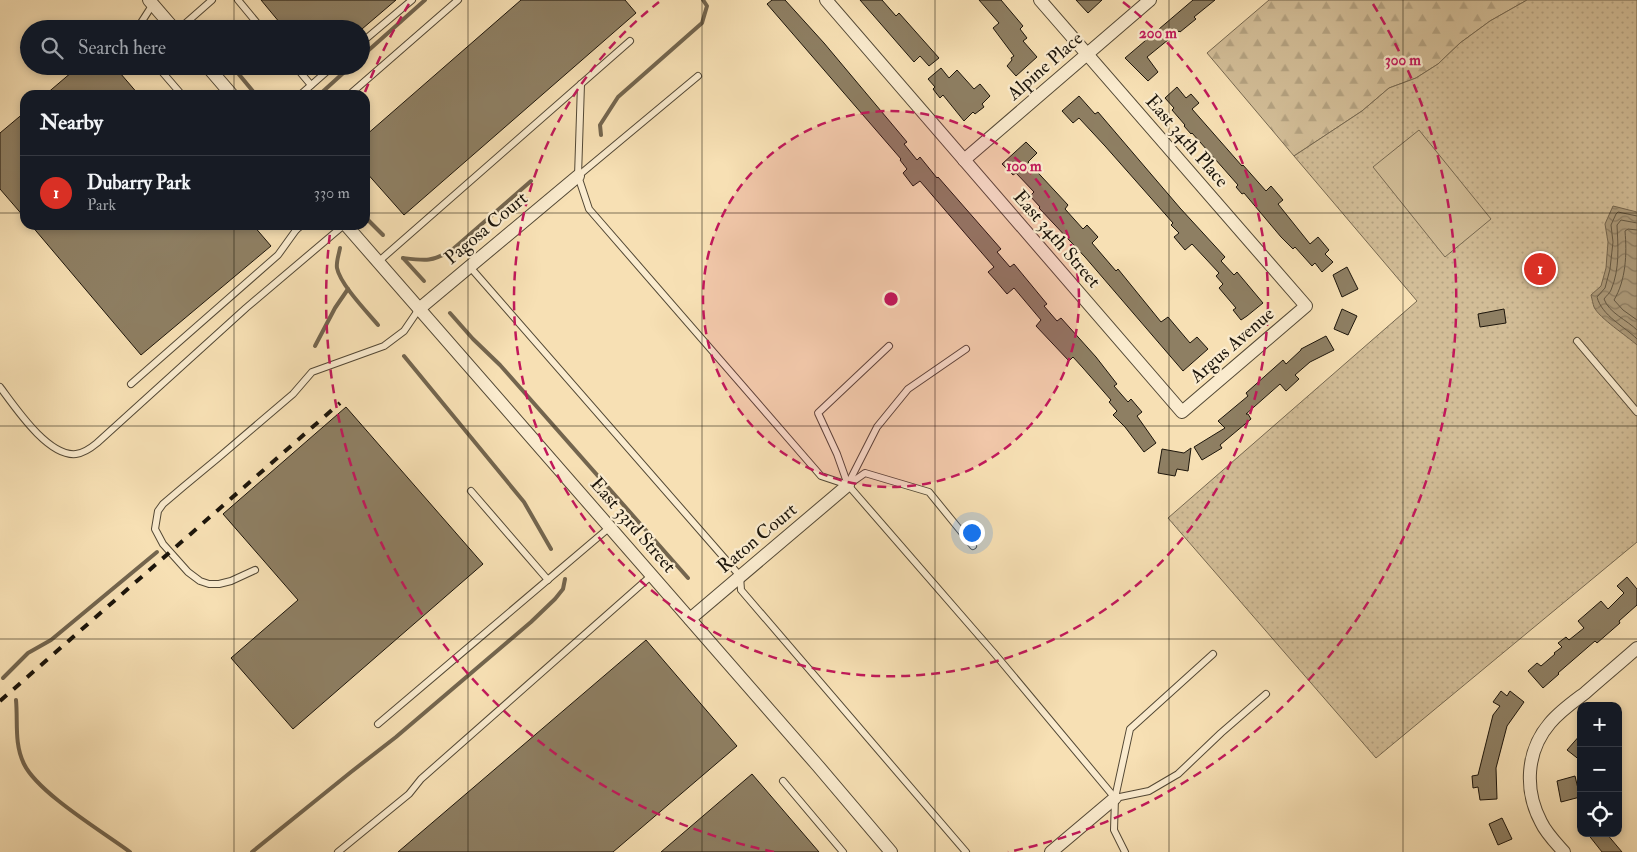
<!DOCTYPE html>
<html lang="en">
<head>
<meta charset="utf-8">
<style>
	:root { --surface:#171b24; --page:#242831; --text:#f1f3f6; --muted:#9ea1a6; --line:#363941; --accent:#d93025 }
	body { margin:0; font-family:"IM FELL Double Pica",serif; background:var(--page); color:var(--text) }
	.controls { position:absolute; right:15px; bottom:15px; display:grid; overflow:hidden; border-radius:10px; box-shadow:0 2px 8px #0003 }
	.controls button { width:45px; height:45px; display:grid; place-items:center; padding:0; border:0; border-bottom:1px solid var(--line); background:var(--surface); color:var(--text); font:25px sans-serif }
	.you { position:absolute; left:971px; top:532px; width:18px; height:18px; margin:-12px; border:4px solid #fff; border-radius:50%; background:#1a73e8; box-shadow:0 0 0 8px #1a73e833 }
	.badge { display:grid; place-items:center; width:32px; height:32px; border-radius:50%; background:var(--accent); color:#fff; font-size:16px; font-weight:700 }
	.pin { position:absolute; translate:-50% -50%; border:2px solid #fff; box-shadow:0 1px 5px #0006 }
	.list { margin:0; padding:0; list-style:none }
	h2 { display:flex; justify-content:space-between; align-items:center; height:65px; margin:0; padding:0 20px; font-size:21px }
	h2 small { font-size:16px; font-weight:400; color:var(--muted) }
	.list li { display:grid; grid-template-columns:32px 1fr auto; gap:15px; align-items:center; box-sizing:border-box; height:75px; padding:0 20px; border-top:1px solid var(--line) }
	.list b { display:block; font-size:19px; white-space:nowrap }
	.list p { margin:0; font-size:16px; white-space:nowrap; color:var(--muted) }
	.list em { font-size:16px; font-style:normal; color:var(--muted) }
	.icon { flex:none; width:28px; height:28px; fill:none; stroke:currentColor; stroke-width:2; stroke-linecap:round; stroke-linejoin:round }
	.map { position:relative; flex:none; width:1637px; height:852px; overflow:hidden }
	.search { position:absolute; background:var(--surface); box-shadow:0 2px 8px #0003; left:20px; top:20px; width:350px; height:55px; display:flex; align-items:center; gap:12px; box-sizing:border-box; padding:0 18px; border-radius:28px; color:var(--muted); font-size:19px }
	.panel { position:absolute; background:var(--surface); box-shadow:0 2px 8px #0003; left:20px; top:90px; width:350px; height:140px; border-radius:15px }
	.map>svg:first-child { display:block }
	.forest { fill:url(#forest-firs); stroke:#776951 }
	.park { fill:url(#park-dots); stroke:#776951 }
	.pitch { fill:#d2bd97; stroke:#776951 }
	.water { fill:url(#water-waves); stroke:#73654e }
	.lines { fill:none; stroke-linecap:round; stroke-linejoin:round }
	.shore { stroke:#645843; stroke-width:1 }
	.stream { stroke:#73654e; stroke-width:4 }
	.building { fill:#8e7f63; stroke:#1c150b }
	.service-casing { stroke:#534835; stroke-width:8 }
	.minor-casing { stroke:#534835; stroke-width:14 }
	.service { stroke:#faebce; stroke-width:6 }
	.minor { stroke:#faebce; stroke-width:12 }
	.rail { stroke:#1c150b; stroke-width:4; stroke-dasharray:9 9; stroke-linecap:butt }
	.grid { fill:none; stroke:#1c150b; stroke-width:1; stroke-opacity:0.55 }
	.ring { fill:none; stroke:#c2185b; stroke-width:2.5; stroke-dasharray:9 6 }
	.labels { text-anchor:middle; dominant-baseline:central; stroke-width:4.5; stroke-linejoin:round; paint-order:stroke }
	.street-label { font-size:19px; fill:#1c150b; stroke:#faebce }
	.centre { fill:#c2185b; stroke:#faebce; stroke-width:2.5 }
	.ring-label { font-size:15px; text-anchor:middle; font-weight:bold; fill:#c2185b; stroke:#faebce; stroke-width:4.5; stroke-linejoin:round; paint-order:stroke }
</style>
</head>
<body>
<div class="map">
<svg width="1637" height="852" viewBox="0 0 1637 852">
	<defs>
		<pattern id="forest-firs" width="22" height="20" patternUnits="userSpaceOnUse" patternTransform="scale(1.25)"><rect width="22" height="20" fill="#d2bd97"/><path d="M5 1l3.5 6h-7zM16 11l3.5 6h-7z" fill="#b4a281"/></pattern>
		<pattern id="park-dots" width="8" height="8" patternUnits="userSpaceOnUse" patternTransform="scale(1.25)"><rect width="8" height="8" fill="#d2bd97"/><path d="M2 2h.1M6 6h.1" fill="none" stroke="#b4a281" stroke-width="1.8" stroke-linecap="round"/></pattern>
		<pattern id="water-waves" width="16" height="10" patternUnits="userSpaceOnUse" patternTransform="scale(1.25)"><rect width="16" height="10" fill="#ad9b7b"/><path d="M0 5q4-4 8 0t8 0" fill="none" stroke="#8c7d63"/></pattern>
	</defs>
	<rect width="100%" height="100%" fill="#f7e0b4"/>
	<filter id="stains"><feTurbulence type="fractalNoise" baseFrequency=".004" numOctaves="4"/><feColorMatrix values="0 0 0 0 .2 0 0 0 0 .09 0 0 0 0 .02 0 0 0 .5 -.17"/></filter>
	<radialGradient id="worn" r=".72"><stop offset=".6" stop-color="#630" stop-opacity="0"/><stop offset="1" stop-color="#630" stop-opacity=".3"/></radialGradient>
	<path class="forest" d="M1269,0h258l-37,21 -30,22 -22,21 -22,14 -27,10 -27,23 -68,45 -87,-103z"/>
	<path class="park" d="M1527,0h110v542l-261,216 -208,-240 249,-217 -123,-145 68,-45 27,-23 27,-10 22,-14 22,-21 30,-22z"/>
	<path class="pitch" d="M1419,130l72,89 -46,38 -72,-90z"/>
	<path class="water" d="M1613,206l24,6v133c-10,-9 -38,-27 -43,-38 -1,-3 -2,-8 -3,-12l10,-9 5,-18 2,-26 -3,-18z"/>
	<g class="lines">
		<g class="shore">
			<path d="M1637,216l-19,-4 -2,2 -5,11 2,17 -3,27 -5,19 -8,9c5,19 27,29 40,42"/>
			<path d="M1637,223l-16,-3 -4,5c1,21 3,44 -6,65 -1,3 -5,6 -7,9 5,14 23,21 33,31"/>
			<path d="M1637,230l-9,-1 -3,2c2,23 1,49 -11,69l9,10 14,10"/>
		</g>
		<g class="stream">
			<path d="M361,57l64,-57"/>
			<path d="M232,66l24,29"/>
			<path d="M319,95l32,-29"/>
			<path d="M601,135l-1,-10 18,-28 84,-74 5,-17 -4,-6"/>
			<path d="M365,217l18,18"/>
			<path d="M340,248c-1,6 -4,14 -3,20 3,16 30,44 41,57"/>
			<path d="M403,258c23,3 29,4 49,-8l79,-69"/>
			<path d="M403,258l21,23"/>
			<path d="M450,313l23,26 27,26 188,213"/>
			<path d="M315,346l20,-38 13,-19"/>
			<path d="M404,356l120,146 27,47"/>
			<path d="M3,678l25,-25 23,-13 106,-88"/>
			<path d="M16,700c2,22 -2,44 8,64 14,29 79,68 106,88"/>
			<path d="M252,852l99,-80 45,-35 135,-115 24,-23 8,-10 2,-10"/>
		</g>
	</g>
	<g class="building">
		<path d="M261,0h135l-34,29h-77z"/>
		<path d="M521,0h104l11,13 -232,202 -39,-44v-35z"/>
		<path d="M772,0h13l39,43 83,99 -3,2 13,16 3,-3 17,21 1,-1 63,72 -4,3 13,15 4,-3 33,40 -3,2 13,15 4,-3 35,39 21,27 -3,2 14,16 3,-3 11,13 -5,4 19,27 -12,9 -19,-25 -12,-12 4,-4 -8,-9 2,-2 -28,-32 -10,-11 -4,4 -33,-35 5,-6 -27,-32 -7,6 -11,-13 -8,-9 6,-5 -74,-86 -7,5 -10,-13 4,-4 -7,-9 1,-1 -134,-155z"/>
		<path d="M860,0h22l14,16 3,-3 40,45 -10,8 -9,-10 -6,6z"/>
		<path d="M979,0h22l22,26 -3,3 7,9 -4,3 14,16 -21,19 -9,-10 5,-6 -1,-2 3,-2 -21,-28 6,-5z"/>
		<path d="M1076,0h26l-14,13z"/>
		<path d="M1193,0h22l-21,17 2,2 -16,13 -1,-1 -32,26 11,15 -10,9 -23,-23z"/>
		<path d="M79,66h35l25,29h-94z"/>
		<path d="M941,68l8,10 8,-8 17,19 6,-5 10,12 -8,8 2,3 -9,7 -2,-2 -9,9 -21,-26 -3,3 -7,-9 2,-2 -7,-8z"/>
		<path d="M1177,87l9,11 5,-4 8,9 -7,6 50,57 1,-1 23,26 5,-5 12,14 -5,4 32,40 8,-7 11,13 -4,4 8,8 -11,10 -7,-9 -3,3 -17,-19 -2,2 -12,-12 -37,-44 -2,1 -6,-7 2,-2 -46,-52 -1,1 -7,-8 1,-1 -13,-15 2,-2 -9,-10z"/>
		<path d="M1079,96l16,18 3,-2 82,96 45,49 -4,4 13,14 3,-3 26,31 -16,13 -6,4 -8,-10 3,-2 -17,-20 4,-4 -7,-8 3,-3 -27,-29 -7,6 -11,-13 5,-4 -8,-8 2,-2 -68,-77 -26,-28 -6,5 -11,-12z"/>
		<path d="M25,112v106l-25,-29v-56z"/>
		<path d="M1026,142l11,11 -9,9 40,43 -3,4 18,20 4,-4 11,12 -6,6 24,28 2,-2 43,53 7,-5 22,26 7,-6 11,12 -25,22 -98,-114 -46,-49 1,-1 -10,-11 4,-4 -18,-19 -3,2 -11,-11z"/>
		<path d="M31,225h222l18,21 -130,109z"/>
		<path d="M1347,267l11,22 -16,8 -9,-22z"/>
		<path d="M1342,309l15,7 -9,19 -14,-6z"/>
		<path d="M1504,309l2,14 -26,4 -2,-13z"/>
		<path d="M1326,336l8,14 -24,12 -15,13 4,4 -13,12 -6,-7 -34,30h2l3,5 -31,26 2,3 -20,12 -8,-13 31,-19 -7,-7 30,-25 -2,-3 37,-33 3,4 15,-14v-1z"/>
		<path d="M346,407l137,157 -190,165 -62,-71 67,-58 -75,-86z"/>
		<path d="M1191,448l-3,23 -11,-2 -2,7 -17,-3 4,-24 22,4z"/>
		<path d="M1627,577l10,12v16l-18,16 1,2 -23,20 -2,-2 -37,32 1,1 -16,14 -15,-17 9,-8 4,3 14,-12 -1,-1 8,-6 -4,-4 8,-6 3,3 15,-12 -6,-7 23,-20 7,8 16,-16 -7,-7z"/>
		<path d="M646,640l91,106 -124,106h-215z"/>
		<path d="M1501,691l6,5 3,-5 14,11 -17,24 -11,42 1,31 -17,1 -2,-13 -5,1 -1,-12 6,-1 15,-60 7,-9 -7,-4z"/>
		<path d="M1581,734v27l-14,-11z"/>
		<path d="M752,774l67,78h-158z"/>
		<path d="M1575,776l5,21 -19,5 -4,-21z"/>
		<path d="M1502,818l10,21 -14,6 -9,-21z"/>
		<path d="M1587,833h19l16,19h-20z"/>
	</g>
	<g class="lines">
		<g class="service-casing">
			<g id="service">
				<path d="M238,0l24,29"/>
				<path d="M137,29l16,-25"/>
				<path d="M179,29l33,-29"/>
				<path d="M361,43l51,-43"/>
				<path d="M157,66l25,29"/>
				<path d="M295,66l16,19"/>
				<path d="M581,84l-3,92 11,33 232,267 27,9"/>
				<path d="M300,95l33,-29"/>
				<path d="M349,95l109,-95"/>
				<path d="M578,176l120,-100"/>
				<path d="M292,225l4,5 6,-5"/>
				<path d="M378,262l252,-221"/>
				<path d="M470,267l270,309 1,14 225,262"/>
				<path d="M1577,341l60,71"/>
				<path d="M131,384l147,-129 18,-25"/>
				<path d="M0,387c15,20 48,70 76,67 8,-1 15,-6 21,-11l149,-135 98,-83"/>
				<path d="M848,484l29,-57 31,-38 58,-40"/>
				<path d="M848,485l-11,-31 -19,-41 71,-67"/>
				<path d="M471,491l77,89"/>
				<path d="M973,546l-44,-54 -64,-19 -17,12 146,168 121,145"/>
				<path d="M255,570l-24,11 -12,3h-10l-9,-3 -12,-9 -25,-28 -8,-15 3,-18 5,-7 20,-17 35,-29 75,-64 19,-22 72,-26 20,-15 15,-22"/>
				<path d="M378,724l232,-197"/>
				<path d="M783,781l60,71"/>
				<path d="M1115,798l34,-7 29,-17 43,-41 45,-39"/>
				<path d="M338,852l71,-58 12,-15 231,-204"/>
				<path d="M1125,852l-11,-22 1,-32 15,-69 83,-75"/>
			</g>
		</g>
		<g class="minor-casing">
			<g id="minor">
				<path d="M149,0l25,29"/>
				<path d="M826,0l356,412 124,-106 -266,-306"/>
				<path d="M207,66l25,29"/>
				<path d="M964,160l186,-160"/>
				<path d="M346,225l472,541 73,86"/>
				<path d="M419,309l159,-133"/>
				<path d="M690,619l158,-134"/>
				<path d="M1051,852l64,-54"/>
				<path d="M1564,852c-8,-9 -18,-19 -23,-30 -17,-32 -15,-71 9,-99 10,-12 23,-21 35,-30 17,-15 35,-30 52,-45"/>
			</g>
		</g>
		<use href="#service" class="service"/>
		<use href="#minor" class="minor"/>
		<path class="rail" d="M0,701l340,-298"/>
	</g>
	<path class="grid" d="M234,0v29M468,0v852M702,0v852M935,0v852M1169,0v852M1403,0v852M234,66v29M0,213h25M365,213h1272M234,225v627M0,426h1637M0,639h1637"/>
	<circle cx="891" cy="299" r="188" fill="#c2185b" fill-opacity=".12"/>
	<g class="ring">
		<circle cx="891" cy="299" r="188"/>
		<path d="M1123 2A377 377 0 1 1 659 2"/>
		<path d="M774 852A565 565 0 0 1 331 225M365 92A565 565 0 0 1 409 4M1373 4A565 565 0 0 1 1008 852"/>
	</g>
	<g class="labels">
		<g class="street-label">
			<text transform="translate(1045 66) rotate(-41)">Alpine Place</text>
			<text transform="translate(1187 141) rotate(49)">East 34th Place</text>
			<text transform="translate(486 228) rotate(-40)">Pagosa Court</text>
			<text transform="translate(1057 239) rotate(49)">East 34th Street</text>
			<text transform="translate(1232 345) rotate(-41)">Argus Avenue</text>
			<text transform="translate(633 525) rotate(49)">East 33rd Street</text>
			<text transform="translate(757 538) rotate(-40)">Raton Court</text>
		</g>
	</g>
	<circle cx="891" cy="299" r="8" class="centre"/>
	<g class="ring-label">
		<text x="1158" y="38">200 m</text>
		<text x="1403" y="65">300 m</text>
		<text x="1024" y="171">100 m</text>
	</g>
	<rect width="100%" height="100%" filter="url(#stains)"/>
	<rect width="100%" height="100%" fill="url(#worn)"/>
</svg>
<div class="controls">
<button>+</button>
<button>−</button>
<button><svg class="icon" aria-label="locate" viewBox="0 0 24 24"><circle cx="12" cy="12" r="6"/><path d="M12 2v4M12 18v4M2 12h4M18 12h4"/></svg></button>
</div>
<div class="you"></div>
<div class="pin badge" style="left:1540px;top:269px">1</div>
<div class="search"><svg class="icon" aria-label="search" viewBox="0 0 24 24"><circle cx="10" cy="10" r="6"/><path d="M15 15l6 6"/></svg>Search here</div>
<section class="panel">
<h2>Nearby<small></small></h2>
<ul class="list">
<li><span class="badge">1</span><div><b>Dubarry Park</b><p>Park</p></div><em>330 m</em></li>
</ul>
</section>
</div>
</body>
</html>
